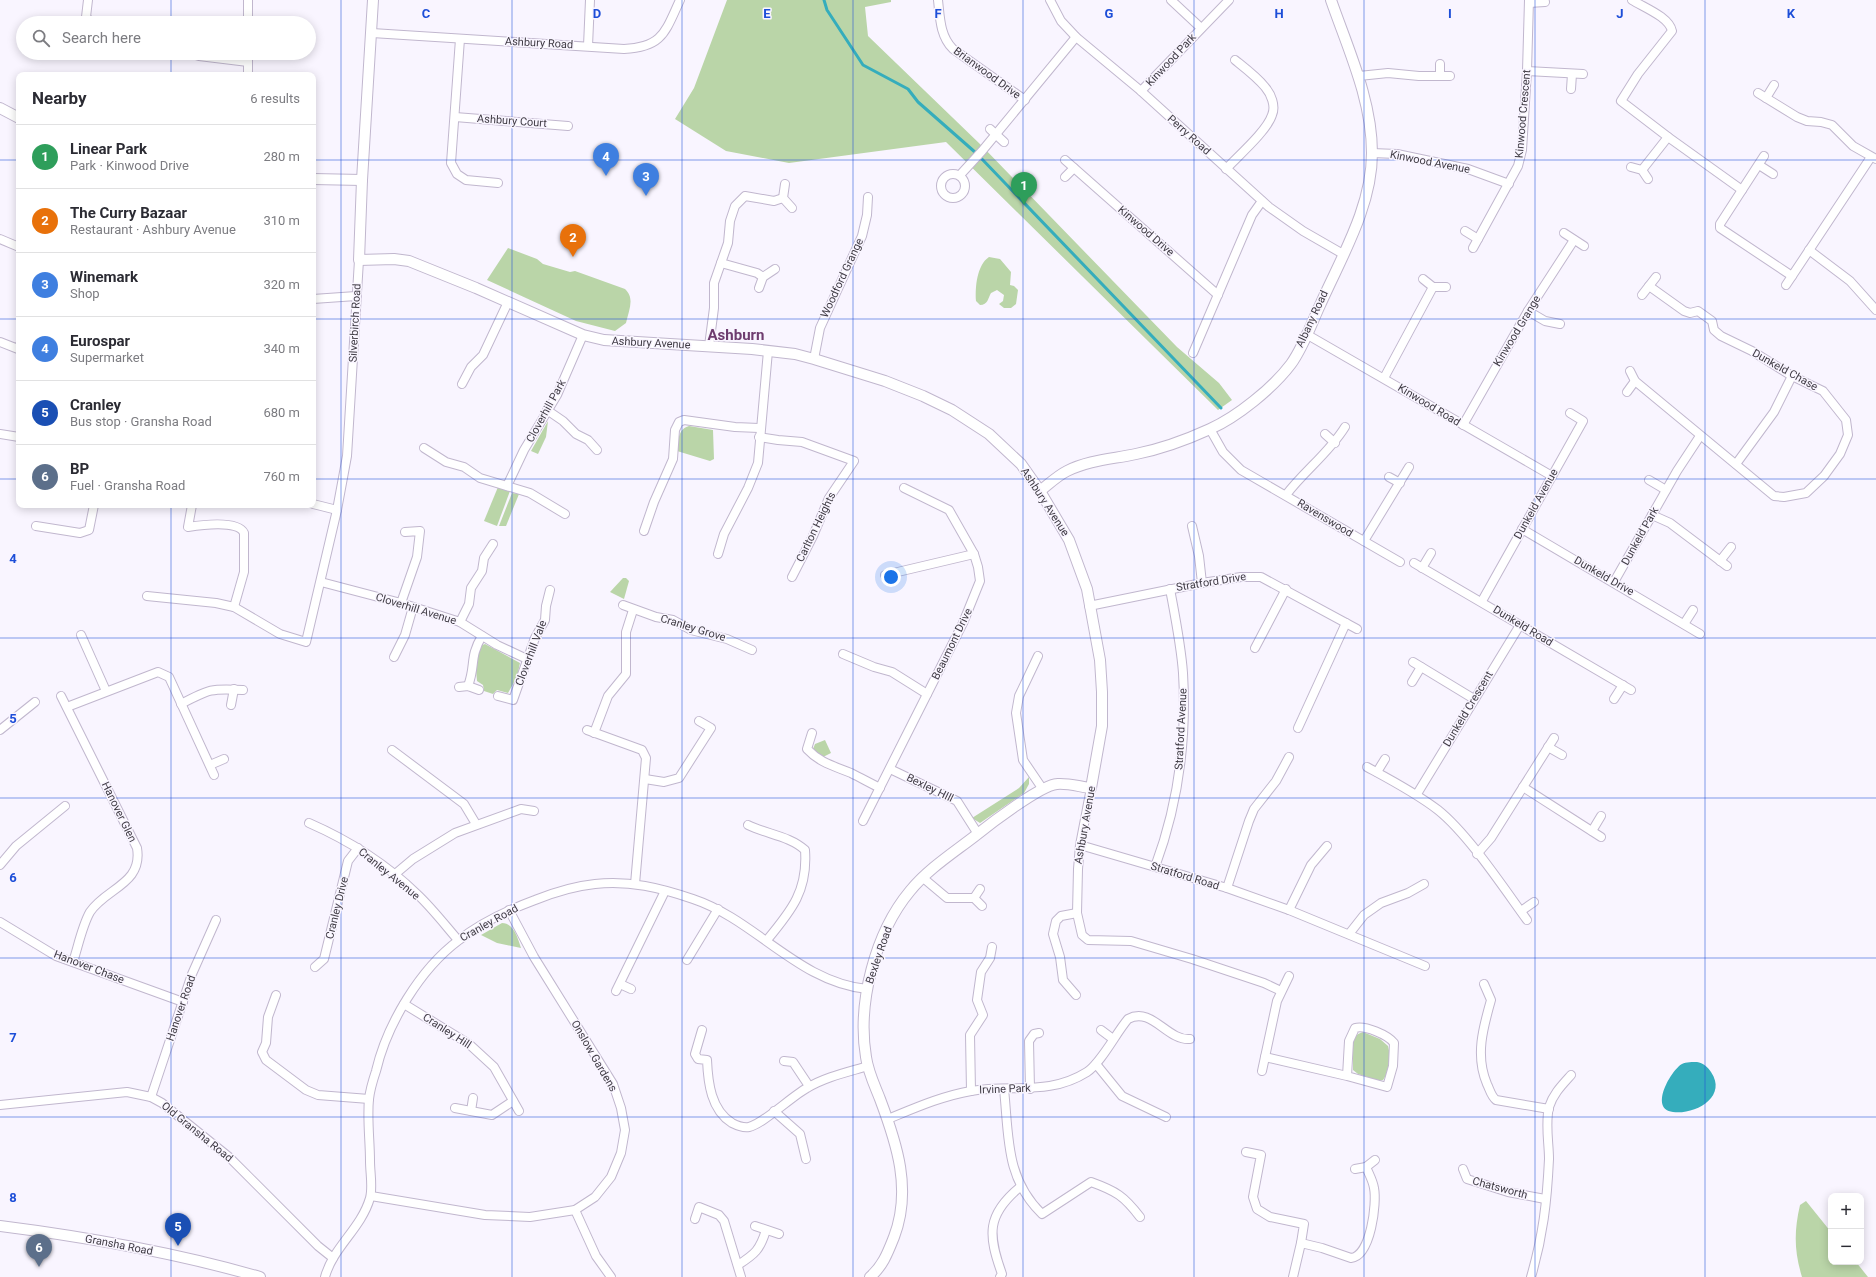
<!DOCTYPE html>
<html lang="en">
<head>
<meta charset="utf-8">
<style>
	:root { --surface:#fff; --page:#f2f2f3; --text:#2b2b33; --muted:#7c7c81; --line:#e1e1e2; --accent:#0f766e }
	body { margin:0; font-family:Roboto,sans-serif; background:var(--page); color:var(--text) }
	.controls { position:absolute; right:12px; bottom:12px; display:grid; overflow:hidden; border-radius:8px; box-shadow:0 2px 10px #0003 }
	.controls button { width:36px; height:36px; display:grid; place-items:center; padding:0; border:0; border-bottom:1px solid var(--line); background:var(--surface); color:var(--text); font:20px sans-serif }
	.you { position:absolute; left:891px; top:577px; width:14px; height:14px; margin:-10px; border:3px solid #fff; border-radius:50%; background:#1a73e8; box-shadow:0 0 0 6px #1a73e833 }
	.badge { display:grid; place-items:center; width:26px; height:26px; border-radius:50%; background:var(--accent); color:#fff; font-size:13px; font-weight:700 }
	.pin { position:absolute; translate:-50% -33px; filter:drop-shadow(0 1px 2px #0008) }
	.pin::after { content:''; position:absolute; top:21px; width:14px; height:12px; background:inherit; clip-path:polygon(0 0,100% 0,50% 100%) }
	.list { margin:0; padding:0; list-style:none }
	h2 { display:flex; justify-content:space-between; align-items:center; height:52px; margin:0; padding:0 16px; font-size:17px }
	h2 small { font-size:13px; font-weight:400; color:var(--muted) }
	.list li { display:grid; grid-template-columns:26px 1fr auto; gap:12px; align-items:center; box-sizing:border-box; height:64px; padding:0 16px; border-top:1px solid var(--line) }
	.list b { display:block; font-size:15px; white-space:nowrap }
	.list p { margin:0; font-size:13px; white-space:nowrap; color:var(--muted) }
	.list em { font-size:13px; font-style:normal; color:var(--muted) }
	.icon { flex:none; width:22px; height:22px; fill:none; stroke:currentColor; stroke-width:2; stroke-linecap:round; stroke-linejoin:round }
	.map { position:relative; flex:none; width:1876px; height:1277px; overflow:hidden }
	.search { position:absolute; background:var(--surface); box-shadow:0 2px 10px #0003; left:16px; top:16px; width:300px; height:44px; display:flex; align-items:center; gap:10px; box-sizing:border-box; padding:0 14px; border-radius:22px; color:var(--muted); font-size:15px }
	.panel { position:absolute; background:var(--surface); box-shadow:0 2px 10px #0003; left:16px; top:72px; width:300px; height:436px; border-radius:8px }
	.map>svg:first-child { display:block }
	.green { fill:#bad5a8 }
	.water { fill:#35adbc }
	.lines { fill:none; stroke-linecap:round; stroke-linejoin:round }
	.stream { stroke:#35adbc; stroke-width:3 }
	.minor-casing { stroke:#c1b7ce; stroke-width:10 }
	.tertiary-casing { stroke:#c1b7ce; stroke-width:12 }
	.minor { stroke:#fff; stroke-width:8 }
	.tertiary { stroke:#fff; stroke-width:10 }
	.grid { fill:none; stroke:#1d4ed8; stroke-width:1; stroke-opacity:0.55 }
	.labels { text-anchor:middle; dominant-baseline:central; stroke-width:3; stroke-linejoin:round; paint-order:stroke }
	.street-label { font-size:11px; fill:#3f3b44; stroke:#f9f5ff }
	.district-label { font-size:15px; font-weight:bold; fill:#6e3c6f; stroke:#f9f5ff }
	.grid-label { font-size:13px; text-anchor:middle; font-weight:bold; fill:#1d4ed8; stroke:#f9f5ff; stroke-width:3; stroke-linejoin:round; paint-order:stroke }
</style>
</head>
<body>
<div class="map">
<svg width="1876" height="1277" viewBox="0 0 1876 1277">
	<rect width="100%" height="100%" fill="#f9f5ff"/>
	<g class="green">
		<path d="M727,0h164v2l-26,5 3,29 113,109 196,202 42,36 13,17 -14,10 -272,-268 -157,21 -63,-12 -51,-32 19,-31z"/>
		<path d="M508,248l29,11 6,5 27,8 5,-1 50,18c10,9 4,21 1,34l-11,8 -39,-10 -89,-41z"/>
		<path d="M989,257l11,2 11,13 -1,13 4,1 4,4 -2,14 -5,4h-7l-5,-4 4,-3 1,-6 -7,-5 -6,3c-3,5 -3,12 -11,12l-4,-4c-1,-14 1,-36 13,-44z"/>
		<path d="M548,421l-2,16 -8,17 -7,-3z"/>
		<path d="M689,426l24,4 1,29 -4,2 -33,-10c1,-10 1,-22 12,-25z"/>
		<path d="M498,487l12,4 -13,35 -13,-5z"/>
		<path d="M512,493l7,1 -13,32h-7z"/>
		<path d="M623,578h3l3,3 -5,18 -14,-7z"/>
		<path d="M485,644l35,19 -3,14 -9,16 -11,-3 -4,4 -9,-3 -1,-6 -6,-4 -2,-21 5,-14z"/>
		<path d="M825,740l6,13 -10,5 -8,-9 2,-5z"/>
		<path d="M1029,777v7l-5,9 -44,30 -8,-5 47,-30z"/>
		<path d="M502,923c12,0 16,16 19,25l-24,-5 -16,-8z"/>
		<path d="M1363,1032l17,7 8,7 2,9 -3,19 -4,6 -4,1 -21,-7 -5,-4v-31l5,-5z"/>
		<path d="M1806,1201l25,31v30h25l12,15h-66c-8,-26 -8,-46 -2,-72z"/>
	</g>
	<path class="water" d="M1697,1062c6,1 11,5 14,10 17,25 -16,43 -38,40 -25,-3 -1,-43 9,-48 4,-2 11,-2 15,-2z"/>
	<g class="lines">
		<g class="stream">
			<path d="M824,0l3,10 36,55 45,24 10,13 58,51"/>
			<path d="M980,157l241,251"/>
		</g>
		<g class="minor-casing">
			<g id="minor">
				<path d="M88,0l-2,17 6,6"/>
				<path d="M248,0v23"/>
				<path d="M938,0c2,18 2,36 15,49l72,51"/>
				<path d="M1050,0l11,21 15,16 65,54 128,116 34,24 40,23"/>
				<path d="M1171,0l30,28"/>
				<path d="M1632,0c13,8 37,17 40,31l-34,43 -17,27 47,36 -26,33"/>
				<path d="M1529,3l16,-1"/>
				<path d="M372,33l252,16c39,-2 41,-17 56,-49"/>
				<path d="M460,39l-9,124 6,11 9,6 32,3"/>
				<path d="M588,46l2,-46"/>
				<path d="M189,53l10,3 49,6"/>
				<path d="M1440,64v11"/>
				<path d="M1527,71l56,3"/>
				<path d="M248,75v-22"/>
				<path d="M1359,76l29,-3 31,3h31"/>
				<path d="M1571,89l1,-15"/>
				<path d="M1141,91l88,-91"/>
				<path d="M1758,93l39,24 10,4 14,1 11,3 21,21 23,13"/>
				<path d="M1766,98l8,-13"/>
				<path d="M455,117l113,9"/>
				<path d="M990,129l14,13"/>
				<path d="M1668,137l74,53"/>
				<path d="M1372,153l25,1 71,15 41,15"/>
				<path d="M1764,156l-44,68v4l72,48 79,-119"/>
				<path d="M1065,160l153,135"/>
				<path d="M1759,165l14,9"/>
				<path d="M1631,167l11,3 6,9"/>
				<path d="M1226,169c12,-13 41,-38 46,-54 4,-9 -1,-21 -7,-28 -8,-10 -20,-19 -30,-27"/>
				<circle cx="953" cy="186" r="12"/>
				<path d="M960,175l22,-24 94,-114"/>
				<path d="M1065,177l9,-9"/>
				<path d="M785,184l-2,14 9,10"/>
				<path d="M1465,231l13,8"/>
				<path d="M1564,233l20,13"/>
				<path d="M0,239l19,8"/>
				<path d="M1473,248l45,-82 4,-16 5,-79 2,-71"/>
				<path d="M1809,250l41,31 26,29"/>
				<path d="M721,263l36,10 6,4"/>
				<path d="M1423,279l10,8h13"/>
				<path d="M1786,285l6,-9"/>
				<path d="M759,288l4,-11 12,-8"/>
				<path d="M1642,295l14,-18"/>
				<path d="M313,299l43,-3"/>
				<path d="M1528,311l17,10 15,3"/>
				<path d="M1306,334l246,142"/>
				<path d="M0,342l18,7 1,-3"/>
				<path d="M709,346l5,-38v-25l14,-40 2,-22 5,-15 10,-10 29,5 9,-3"/>
				<path d="M1193,353l59,-138 10,-14"/>
				<path d="M814,359l6,-31 42,-92 5,-21 1,-18"/>
				<path d="M1630,371l5,10 139,115 10,1 22,-4 18,-17 16,-22 8,-19 -2,-15 -23,-29 -31,-15 -40,-25 -31,-15 -7,-6 -2,-9 -14,-10 -8,2 -6,-2 -35,-25"/>
				<path d="M1384,378l49,-91"/>
				<path d="M462,384l9,-17 12,-12 25,-53"/>
				<path d="M1627,392l8,-11"/>
				<path d="M547,410l16,11 13,13 12,6 9,10"/>
				<path d="M1463,425l65,-114 46,-71"/>
				<path d="M1210,429l13,23 18,18 159,92"/>
				<path d="M0,434l19,3"/>
				<path d="M1325,434l10,9"/>
				<path d="M759,437l19,3 24,2 52,19 -25,37 -16,38 -21,41"/>
				<path d="M424,448l22,14 18,5 16,11 50,15 35,21"/>
				<path d="M1736,464l38,-52 18,-36"/>
				<path d="M1389,477l11,6"/>
				<path d="M1649,480l17,10"/>
				<path d="M507,486l17,-36 33,-55 26,-60"/>
				<path d="M1286,495c18,-24 43,-42 59,-68"/>
				<path d="M313,504l24,6"/>
				<path d="M192,505l-4,22c13,-2 50,-7 56,6v39l-10,35"/>
				<path d="M1652,515l18,8 57,43"/>
				<path d="M36,526l44,7 9,-3 5,-25"/>
				<path d="M1192,526l7,30 3,27"/>
				<path d="M1522,529l178,105"/>
				<path d="M644,531l10,-29 19,-43 2,-29 4,-8 5,-2 51,7 24,1"/>
				<path d="M1364,541l45,-74"/>
				<path d="M718,554l6,-20 24,-46 10,-25 10,-112"/>
				<path d="M1720,561l11,-14"/>
				<path d="M1414,563l217,127"/>
				<path d="M1422,568l9,-15"/>
				<path d="M885,575l89,-21"/>
				<path d="M321,582l80,21 59,19 37,23 30,14"/>
				<path d="M1614,582l63,-111 23,-35"/>
				<path d="M147,596l69,7 18,4 46,27 26,8 31,-132 10,-54 12,-196"/>
				<path d="M1482,601l101,-180 -13,-8"/>
				<path d="M401,603l16,-46 3,-26 -15,1"/>
				<path d="M623,605l33,12 17,3 18,10 36,9 25,11"/>
				<path d="M1089,606l113,-23 39,-6h20l96,52"/>
				<path d="M460,622l9,-18 2,-16 11,-17 2,-13 9,-14"/>
				<path d="M1684,624l9,-14"/>
				<path d="M81,635l25,56"/>
				<path d="M1255,648l31,-59"/>
				<path d="M843,654l31,13 18,5 35,22"/>
				<path d="M1038,656l-19,40 -3,17 7,47 19,28"/>
				<path d="M394,657l11,-22 8,-28"/>
				<path d="M1413,662l61,37"/>
				<path d="M1412,682l9,-15"/>
				<path d="M468,686c8,-21 1,-29 14,-50"/>
				<path d="M459,687l9,-1 11,4"/>
				<path d="M61,696l76,152c6,36 -31,40 -47,64 -8,14 -12,35 -17,50"/>
				<path d="M498,696l15,4 22,-62 10,-18 1,-14 4,-16"/>
				<path d="M1614,699l9,-14"/>
				<path d="M181,704c28,-15 31,-16 62,-14"/>
				<path d="M231,705l3,-16"/>
				<path d="M67,707l91,-35 11,5 45,98"/>
				<path d="M1298,728l48,-105"/>
				<path d="M0,730l35,-28"/>
				<path d="M587,730l55,20 4,8 -11,126"/>
				<path d="M594,733l14,-37 18,-22v-42l7,-22"/>
				<path d="M812,733l-5,16c13,14 27,17 44,24 10,5 19,10 29,15"/>
				<path d="M1548,747l14,8"/>
				<path d="M392,750l72,54 12,20"/>
				<path d="M210,765l14,-6"/>
				<path d="M1367,767c24,13 49,26 71,43 30,24 65,77 89,110"/>
				<path d="M890,769l67,32 21,33"/>
				<path d="M1377,772l8,-13"/>
				<path d="M645,779l19,3 15,-4 32,-50 -12,-7"/>
				<path d="M1523,787l78,50"/>
				<path d="M1091,788l-11,57 -2,24 -1,44 5,22 6,5 43,1 61,18 72,24 17,8"/>
				<path d="M1417,794l103,-169"/>
				<path d="M863,821l100,-198 17,-42 -2,-14 -4,-13 -25,-44 -45,-22"/>
				<path d="M309,823c39,17 77,41 108,71 15,14 28,31 41,46"/>
				<path d="M748,825c18,9 42,11 57,25 3,40 -13,60 -38,90"/>
				<path d="M1592,831l9,-15"/>
				<path d="M1080,845l147,43 62,22 136,56"/>
				<path d="M1477,854l14,-16 63,-100"/>
				<path d="M0,865l16,-19 49,-40"/>
				<path d="M1155,867c23,-62 32,-128 28,-194 -2,-28 -8,-57 -13,-84"/>
				<path d="M394,875l19,-16 42,-26 66,-24 13,2"/>
				<path d="M922,877l25,21h27"/>
				<path d="M1227,888l22,-67 5,-12 22,-28 13,-24"/>
				<path d="M980,889l-6,9 8,8"/>
				<path d="M1289,910l22,-45 16,-19"/>
				<path d="M1521,911l13,-9"/>
				<path d="M0,922l56,34 127,46"/>
				<path d="M1349,934l15,-19 17,-12 27,-10 16,-9"/>
				<path d="M687,960l31,-51"/>
				<path d="M315,967l9,-8 24,-98 10,-13"/>
				<path d="M620,984l11,5"/>
				<path d="M1484,984l7,16c-8,28 -16,56 -4,84 3,6 4,12 9,16l53,9"/>
				<path d="M616,991l49,-100"/>
				<path d="M276,995l-8,22 -2,26 -4,9 4,8 40,30 12,5 51,4"/>
				<path d="M1076,995l-13,-15 -3,-23 -7,-23 3,-13 5,-5 16,-3"/>
				<path d="M404,1004l65,40 25,23 25,44"/>
				<path d="M702,1030l-7,24 3,5 9,1c1,23 4,50 25,63 4,2 12,5 17,4 14,-3 43,-31 58,-39 18,-11 41,-16 61,-22"/>
				<path d="M1101,1030l12,9"/>
				<path d="M1265,1057l82,19 40,11 6,-21 1,-23c-6,-8 -29,-18 -39,-15l-6,13 -2,35"/>
				<path d="M784,1061l9,1 16,24"/>
				<path d="M1096,1064l26,32 44,21"/>
				<path d="M1262,1071l15,-70 12,-25"/>
				<path d="M1004,1089c5,47 1,89 38,125l49,-32c25,9 33,14 49,35"/>
				<path d="M1030,1089l-1,-48 5,-7 5,-1"/>
				<path d="M971,1091l-1,-56 13,-20 -6,-15 4,-28 9,-14 2,-11"/>
				<path d="M151,1097l41,-123 24,-54"/>
				<path d="M0,1105l127,-13 24,5 11,6 67,54 89,89 15,12"/>
				<path d="M455,1108l37,7 21,-14"/>
				<path d="M471,1111l2,-13"/>
				<path d="M774,1111l26,23 6,25"/>
				<path d="M888,1119c27,-11 54,-23 83,-28 41,-7 78,5 116,-19 14,-9 29,-39 41,-53 24,-13 39,22 62,20"/>
				<path d="M1246,1152l15,3 -8,42 4,12 13,8 34,7 -3,19 -8,34"/>
				<path d="M1355,1169l11,-2 9,-7"/>
				<path d="M1463,1169l4,10 41,13 37,7"/>
				<path d="M371,1196l114,19 45,2 45,-7 20,-13 16,-20 10,-24 4,-23 -4,-22 -8,-24 -79,-127 -25,-47"/>
				<path d="M575,1210l21,46 15,21"/>
				<path d="M695,1219l4,-12 20,8 5,6 17,56"/>
				<path d="M755,1226l24,8"/>
				<path d="M1301,1243l21,5 29,10c20,-2 26,-55 23,-70 -1,-7 -5,-14 -8,-21"/>
				<path d="M738,1265c17,-11 22,-15 28,-35"/>
				<path d="M325,1277c8,-30 36,-48 45,-79 3,-11 0,-25 0,-37 0,-20 -3,-42 -1,-62 1,-9 4,-19 7,-28 11,-47 44,-102 83,-131 23,-18 49,-30 76,-40 20,-8 40,-14 60,-16 34,-4 66,4 98,15 63,21 105,83 174,90"/>
				<path d="M1000,1277l2,-3c-14,-39 -16,-59 18,-87"/>
				<path d="M1531,1277c12,-41 16,-75 18,-118 0,-16 -4,-35 0,-52 4,-13 13,-22 22,-32"/>
			</g>
		</g>
		<g class="tertiary-casing">
			<g id="tertiary">
				<path d="M373,0l-11,180 -3,80 35,-1 15,2 67,27 107,47 21,5 148,9 43,5 19,5 71,22 38,15 29,14 37,24 32,30 19,27 29,49 18,49 13,71 2,32v34l-11,62c-10,-1 -23,-5 -34,-4 -16,1 -67,40 -82,52 -22,17 -47,33 -65,55 -35,42 -53,112 -44,166 2,15 9,29 14,42 17,45 32,91 14,138 -6,15 -11,29 -24,40"/>
				<path d="M0,108l19,10"/>
				<path d="M313,179l49,1"/>
				<path d="M1040,491c9,-7 17,-15 27,-20 22,-11 46,-12 69,-17 25,-5 50,-14 74,-25 27,-12 63,-41 81,-65 13,-18 21,-42 30,-61 21,-47 51,-97 51,-150 0,-53 -24,-104 -41,-153"/>
				<path d="M0,1226c87,11 176,27 260,51"/>
			</g>
		</g>
		<use href="#minor" class="minor"/>
		<use href="#tertiary" class="tertiary"/>
	</g>
	<path class="grid" d="M171,0v23M341,0v1277M512,0v1277M682,0v1277M853,0v1277M1023,0v1277M1194,0v1277M1364,0v1277M1535,0v1277M1705,0v1277M171,53v22M0,160h19M313,160h1563M0,319h19M313,319h1563M0,479h19M313,479h1563M171,505v772M0,638h1876M0,798h1876M0,958h1876M0,1117h1876"/>
	<g class="labels">
		<g class="street-label">
			<text transform="translate(539 43) rotate(3)">Ashbury Road</text>
			<text transform="translate(1171 60) rotate(-47)">Kinwood Park</text>
			<text transform="translate(987 73) rotate(36)">Brianwood Drive</text>
			<text transform="translate(1523 114) rotate(-85)">Kinwood Crescent</text>
			<text transform="translate(512 121) rotate(4)">Ashbury Court</text>
			<text transform="translate(1189 135) rotate(42)">Perry Road</text>
			<text transform="translate(1430 162) rotate(11)">Kinwood Avenue</text>
			<text transform="translate(1146 231) rotate(41)">Kinwood Drive</text>
			<text transform="translate(842 278) rotate(-65)">Woodford Grange</text>
			<text transform="translate(1312 319) rotate(-65)">Albany Road</text>
			<text transform="translate(355 323) rotate(-87)">Silverbirch Road</text>
			<text transform="translate(1517 331) rotate(-59)">Kinwood Grange</text>
			<text transform="translate(651 343) rotate(3)">Ashbury Avenue</text>
			<text transform="translate(1785 370) rotate(29)">Dunkeld Chase</text>
			<text transform="translate(1429 405) rotate(31)">Kinwood Road</text>
			<text transform="translate(546 411) rotate(-61)">Cloverhill Park</text>
			<text transform="translate(1045 502) rotate(57)">Ashbury Avenue</text>
			<text transform="translate(1536 504) rotate(-61)">Dunkeld Avenue</text>
			<text transform="translate(1325 518) rotate(31)">Ravenswood</text>
			<text transform="translate(816 527) rotate(-64)">Carlton Heights</text>
			<text transform="translate(1640 536) rotate(-61)">Dunkeld Park</text>
			<text transform="translate(1604 576) rotate(30)">Dunkeld Drive</text>
			<text transform="translate(1211 582) rotate(-9)">Stratford Drive</text>
			<text transform="translate(416 609) rotate(17)">Cloverhill Avenue</text>
			<text transform="translate(1523 626) rotate(31)">Dunkeld Road</text>
			<text transform="translate(693 628) rotate(17)">Cranley Grove</text>
			<text transform="translate(952 644) rotate(-64)">Beaumont Drive</text>
			<text transform="translate(531 653) rotate(-69)">Cloverhill Vale</text>
			<text transform="translate(1468 709) rotate(-59)">Dunkeld Crescent</text>
			<text transform="translate(1181 729) rotate(-87)">Stratford Avenue</text>
			<text transform="translate(930 788) rotate(26)">Bexley HIll</text>
			<text transform="translate(119 812) rotate(64)">Hanover Glen</text>
			<text transform="translate(1085 825) rotate(-80)">Ashbury Avenue</text>
			<text transform="translate(389 874) rotate(39)">Cranley Avenue</text>
			<text transform="translate(1185 876) rotate(17)">Stratford Road</text>
			<text transform="translate(337 908) rotate(-76)">Cranley Drive</text>
			<text transform="translate(489 923) rotate(-29)">Cranley Road</text>
			<text transform="translate(879 955) rotate(-71)">Bexley Road</text>
			<text transform="translate(89 967) rotate(21)">Hanover Chase</text>
			<text transform="translate(181 1008) rotate(-71)">Hanover Road</text>
			<text transform="translate(447 1031) rotate(33)">Cranley Hill</text>
			<text transform="translate(594 1056) rotate(60)">Onslow Gardens</text>
			<text transform="translate(1005 1089) rotate(-2)">Irvine Park</text>
			<text transform="translate(197 1132) rotate(39)">Old Gransha Road</text>
			<text transform="translate(1500 1188) rotate(15)">Chatsworth</text>
			<text transform="translate(119 1245) rotate(11)">Gransha Road</text>
		</g>
		<g class="district-label">
			<text x="736" y="335">Ashburn</text>
		</g>
	</g>
	<g class="grid-label">
		<text x="426" y="18">C</text>
		<text x="597" y="18">D</text>
		<text x="767" y="18">E</text>
		<text x="938" y="18">F</text>
		<text x="1109" y="18">G</text>
		<text x="1279" y="18">H</text>
		<text x="1450" y="18">I</text>
		<text x="1620" y="18">J</text>
		<text x="1791" y="18">K</text>
		<text x="13" y="563">4</text>
		<text x="13" y="723">5</text>
		<text x="13" y="882">6</text>
		<text x="13" y="1042">7</text>
		<text x="13" y="1202">8</text>
	</g>
</svg>
<div class="controls">
<button>+</button>
<button>−</button>
</div>
<div class="you"></div>
<div class="pin badge" style="left:1024px;top:205px;background:#2e9e5b">1</div>
<div class="pin badge" style="left:573px;top:257px;background:#e8710a">2</div>
<div class="pin badge" style="left:646px;top:196px;background:#3f7fe0">3</div>
<div class="pin badge" style="left:606px;top:176px;background:#3f7fe0">4</div>
<div class="pin badge" style="left:178px;top:1246px;background:#1a4fb4">5</div>
<div class="pin badge" style="left:39px;top:1267px;background:#5c6f8a">6</div>
<div class="search"><svg class="icon" aria-label="search" viewBox="0 0 24 24"><circle cx="10" cy="10" r="6"/><path d="M15 15l6 6"/></svg>Search here</div>
<section class="panel">
<h2>Nearby<small>6 results</small></h2>
<ul class="list">
<li><span class="badge" style="background:#2e9e5b">1</span><div><b>Linear Park</b><p>Park · Kinwood Drive</p></div><em>280 m</em></li>
<li><span class="badge" style="background:#e8710a">2</span><div><b>The Curry Bazaar</b><p>Restaurant · Ashbury Avenue</p></div><em>310 m</em></li>
<li><span class="badge" style="background:#3f7fe0">3</span><div><b>Winemark</b><p>Shop</p></div><em>320 m</em></li>
<li><span class="badge" style="background:#3f7fe0">4</span><div><b>Eurospar</b><p>Supermarket</p></div><em>340 m</em></li>
<li><span class="badge" style="background:#1a4fb4">5</span><div><b>Cranley</b><p>Bus stop · Gransha Road</p></div><em>680 m</em></li>
<li><span class="badge" style="background:#5c6f8a">6</span><div><b>BP</b><p>Fuel · Gransha Road</p></div><em>760 m</em></li>
</ul>
</section>
</div>
</body>
</html>
